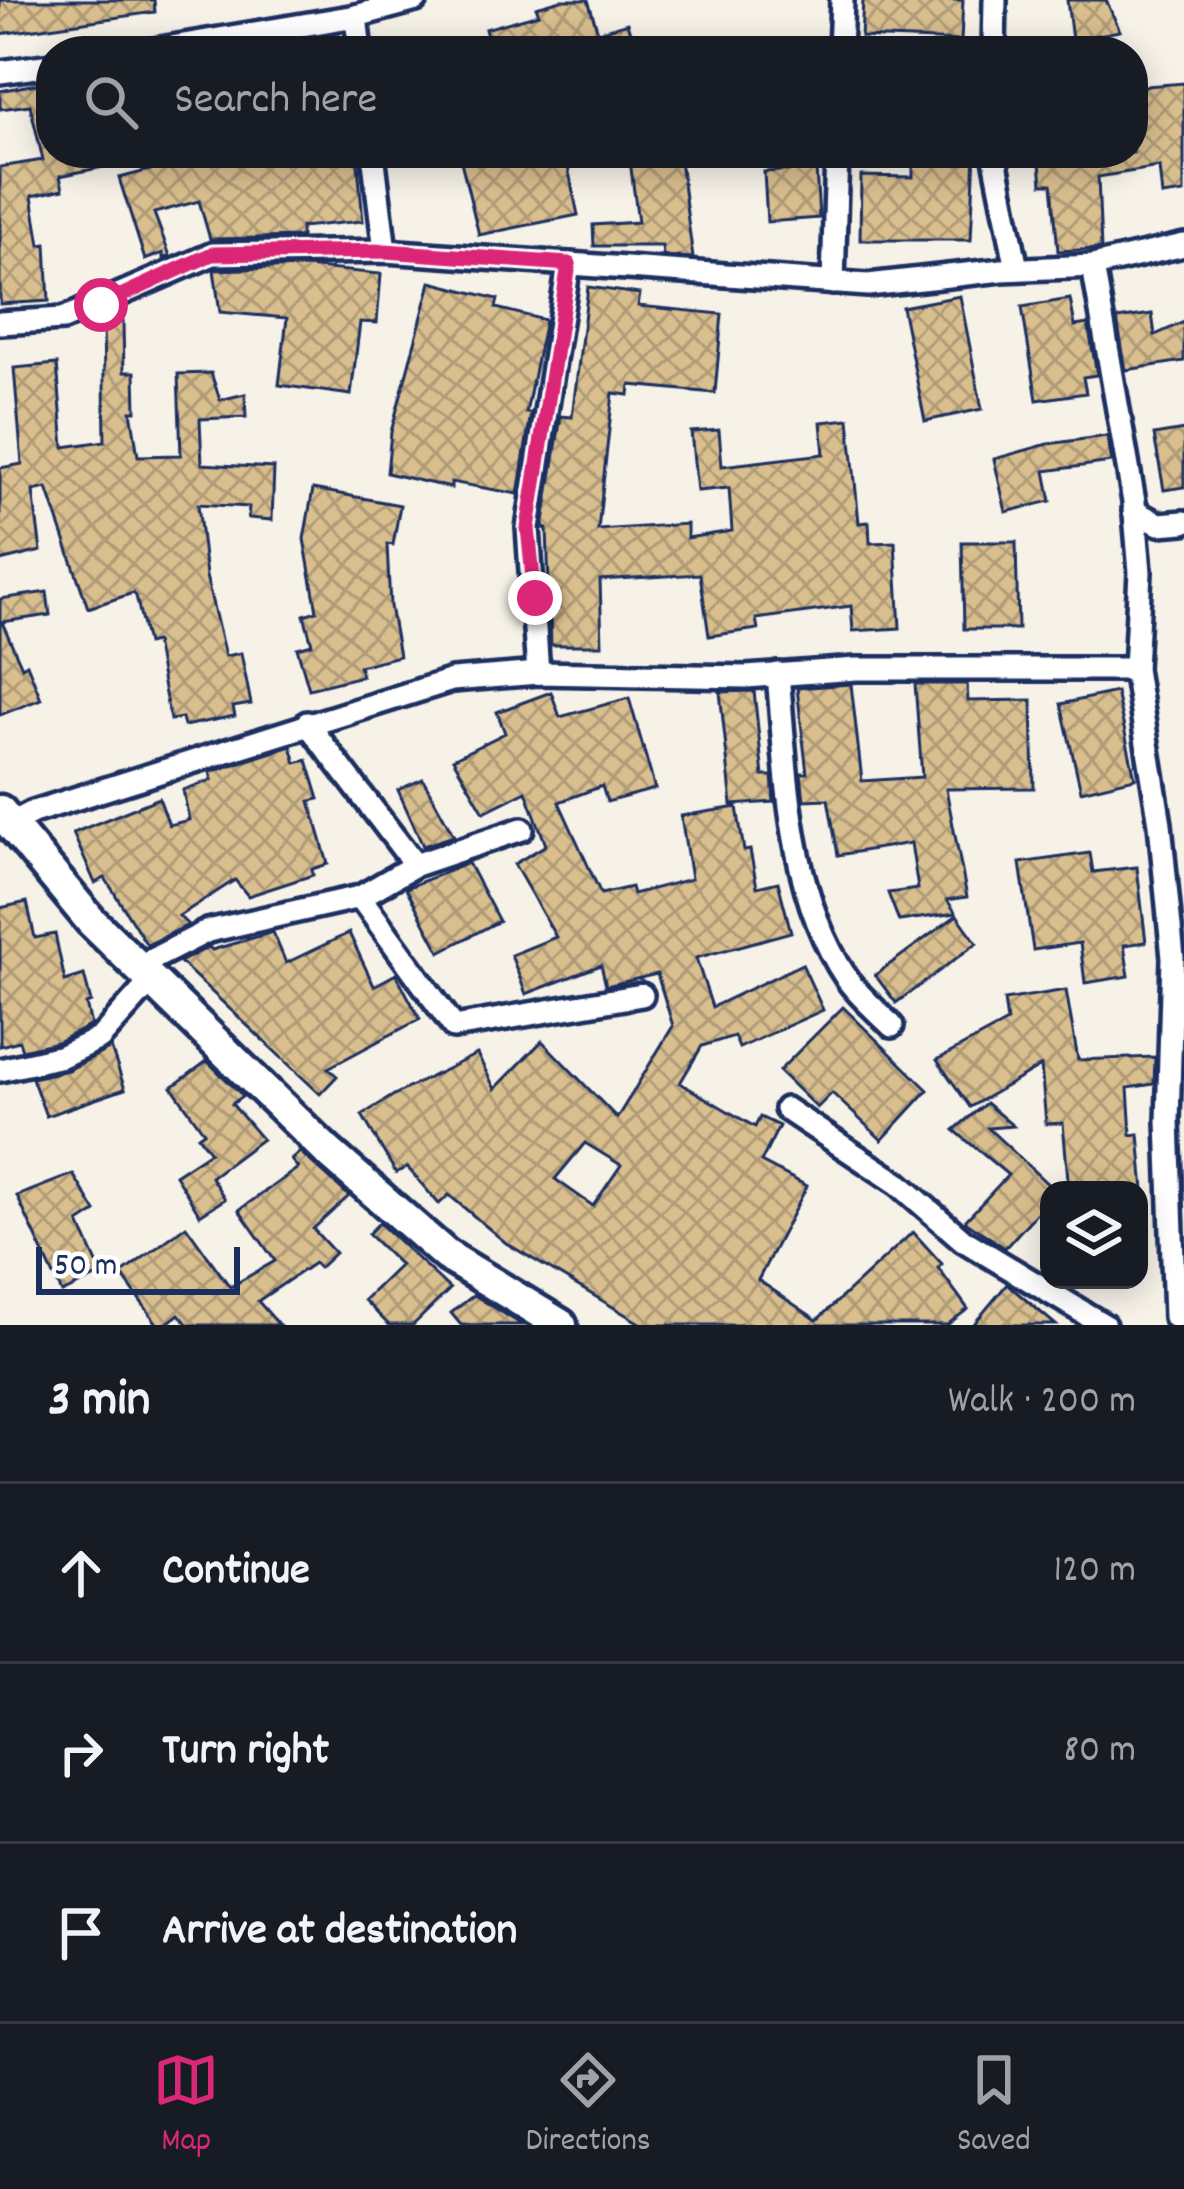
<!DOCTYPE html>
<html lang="en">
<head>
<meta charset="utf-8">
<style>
	:root { --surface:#171b24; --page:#242831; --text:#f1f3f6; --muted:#9ea1a6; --line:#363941; --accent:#db2777 }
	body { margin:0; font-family:Dekko,sans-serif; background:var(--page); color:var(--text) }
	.controls { position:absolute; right:36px; bottom:36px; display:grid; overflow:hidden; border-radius:24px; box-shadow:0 6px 30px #0003 }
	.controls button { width:108px; height:108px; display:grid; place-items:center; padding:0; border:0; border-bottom:3px solid var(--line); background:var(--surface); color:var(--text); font:60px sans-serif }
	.scale { position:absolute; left:36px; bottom:30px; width:204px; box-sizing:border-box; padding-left:12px; border:6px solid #1b2f5e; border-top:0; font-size:33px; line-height:42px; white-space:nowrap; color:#1b2f5e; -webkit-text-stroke:9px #fff; paint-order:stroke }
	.stop { position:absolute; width:36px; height:36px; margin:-27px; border:9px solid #db2777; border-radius:50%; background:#fff }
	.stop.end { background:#db2777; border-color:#fff; box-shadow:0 3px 12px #0008 }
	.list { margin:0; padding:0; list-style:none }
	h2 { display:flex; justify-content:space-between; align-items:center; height:156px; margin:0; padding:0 48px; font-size:51px }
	h2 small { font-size:39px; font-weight:400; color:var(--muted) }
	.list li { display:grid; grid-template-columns:78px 1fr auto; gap:36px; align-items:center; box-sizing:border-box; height:180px; padding:0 48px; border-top:3px solid var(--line) }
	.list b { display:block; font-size:45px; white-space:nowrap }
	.list em { font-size:39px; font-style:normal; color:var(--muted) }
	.icon { flex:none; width:66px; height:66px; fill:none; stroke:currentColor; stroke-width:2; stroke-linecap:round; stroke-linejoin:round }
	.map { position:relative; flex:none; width:1184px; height:1325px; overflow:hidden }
	.search { position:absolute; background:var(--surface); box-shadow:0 6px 30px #0003; left:36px; right:36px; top:36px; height:132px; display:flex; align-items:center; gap:30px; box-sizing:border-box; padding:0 42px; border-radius:48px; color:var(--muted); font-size:45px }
	.sheet { height:696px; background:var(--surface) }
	nav { display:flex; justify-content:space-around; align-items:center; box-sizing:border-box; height:168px; border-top:3px solid var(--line); background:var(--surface); font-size:33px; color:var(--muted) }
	nav a { display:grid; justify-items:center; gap:6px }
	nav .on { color:var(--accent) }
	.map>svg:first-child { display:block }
	.building { fill:url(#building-cross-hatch); stroke:#1b2f5e; stroke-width:3; fill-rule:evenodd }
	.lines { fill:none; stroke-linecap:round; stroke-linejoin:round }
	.street-casing { stroke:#1b2f5e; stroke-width:30 }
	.secondary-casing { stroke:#1b2f5e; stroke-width:39 }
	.street { stroke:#fff; stroke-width:21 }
	.secondary { stroke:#fff; stroke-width:30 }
	.route { stroke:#db2777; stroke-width:15 }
</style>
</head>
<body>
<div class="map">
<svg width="1184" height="1325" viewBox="0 0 1184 1325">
	<defs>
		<pattern id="building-cross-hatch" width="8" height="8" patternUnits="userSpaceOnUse" patternTransform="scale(3)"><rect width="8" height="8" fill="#d9be8e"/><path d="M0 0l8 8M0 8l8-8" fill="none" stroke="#af9b77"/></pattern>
	</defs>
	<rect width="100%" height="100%" fill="#f7f2e8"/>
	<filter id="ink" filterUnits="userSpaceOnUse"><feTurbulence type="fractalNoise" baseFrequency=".00833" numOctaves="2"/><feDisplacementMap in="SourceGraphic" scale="24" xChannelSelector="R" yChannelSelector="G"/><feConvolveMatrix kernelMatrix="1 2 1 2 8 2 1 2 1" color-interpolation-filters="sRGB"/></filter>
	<g filter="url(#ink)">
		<g class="building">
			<path d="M0,0h154l1,12 -155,22z"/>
			<path d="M561,0h27l10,32 29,-9 9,28h-145l-6,-22 54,-15 -3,-7z"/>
			<path d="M863,0h100l-2,41 -100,-4z"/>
			<path d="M1067,0h39l14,31 -48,9z"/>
			<path d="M51,81v72h70l1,10 -62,13 3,13 -31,7 8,49 6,-1 3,57 -49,3v-137l43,-7 -13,-55 -30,4v-18z"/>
			<path d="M1184,83v110l-22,3 -3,-29 -61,10 3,72 -43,2 -6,-67h-10l-3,-31h94v-66z"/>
			<path d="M187,153h170l6,68 -62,6v10l-91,2 -11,-38 -45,12 16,43 -7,3v-6l-18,7 -26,-82 70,-18z"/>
			<path d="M459,153h106l13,62 -99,20z"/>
			<path d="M629,153h50l14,105 -30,-2 -1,-10h-68l-1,-21 45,-3z"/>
			<path d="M913,153h62l-4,87h-111l1,-64 52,1z"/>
			<path d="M816,169l3,49 -52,4 -3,-50z"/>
			<path d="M305,267l76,7 -4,49 -17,-1 -9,73 -72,-10 8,-67 -67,-6 -6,-42z"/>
			<path d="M431,282l67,17 -2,9 49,12 -19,93h5l-13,81 -67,-12v6l-64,-15 4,-41z"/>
			<path d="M588,287l52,7 -2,12 84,8 -7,79 -85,-8 -1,10 -16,-2 -15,137 89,-6v14l45,-7 -3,-43 -32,3 -6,-59 28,-2 3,36 102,-12 -3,-32 28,-3 10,104 10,-1 1,21 25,-1 5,86 -47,3 -2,-25 -95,13 2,10 -49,7 -9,-62 -100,6 2,65h-51l-4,-116 -4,-1 18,-112 11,1z"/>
			<path d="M960,296l22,113 -57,12 -23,-114z"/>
			<path d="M1070,299l5,27 13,-2 9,51 -14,2 3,16 -49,7 -15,-93z"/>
			<path d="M1152,314l3,21 29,-13v39l-58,9 -9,-51z"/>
			<path d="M123,322l1,50h11l1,39h-5l7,45 43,-1 -3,-81 33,-1 9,27 25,-6 1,23 -46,2 2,45 72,4 -2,52 -24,-2 1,-11 -51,-3 8,72 19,80 16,-3 10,51 -18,3 2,9 -51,10 -2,-8 -12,2 -15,-78 -8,2 -11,-48 -3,-3 -45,15 -41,-120 -14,3 8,60 -41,10v-93l22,-4 -8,-96 43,-4 7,83 41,-6 -2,-118z"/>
			<path d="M1184,430v57l-20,3 -10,-55z"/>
			<path d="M1107,436l5,26 -67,9 6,30 -45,11 -12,-53 54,-15z"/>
			<path d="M313,489l87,16 -7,40 -6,-1 3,62 9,50 -40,10 3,10 -53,13 -12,-41 15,-4 -8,-29 13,-4 -13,-72z"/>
			<path d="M962,542h54l2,87h-54z"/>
			<path d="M47,592l3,23 -48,7 20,45 5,-3 14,35 -41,16v-116z"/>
			<path d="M851,684l11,97 60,-4 -7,-93h52l1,17 64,-1 2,88 -88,1 21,108 -20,3 9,13 -57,8 -11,-28 30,-4 -7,-46 -73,12 -10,-56 -24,1 -3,-27h6l-10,-85z"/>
			<path d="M754,691l9,85h9l2,26 -42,3 -12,-113z"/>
			<path d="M551,692l9,25 69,-19 26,91 -48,13 -5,-16 -43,16 42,92 30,-7 2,7 58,-15 -10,-63 56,-9 7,44 6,-1 7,37 21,-5 13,50 -95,26 16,49 90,-43 21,46 -84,38 -5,-12 -32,10 -22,37 75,44 5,-10 19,9 -18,36 46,24 -49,94 59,40 96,-88 29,32 -4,4 30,41 -21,16h-304l-137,-82 -57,-48 -10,9 -32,-37 -11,6 -34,-58 32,-20 83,-41 18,35 47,-48 75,77 56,-92 -16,-52 -51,12 -5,-21 -75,29 -15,-39 45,-18 -42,-73 32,-19 -20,-54 -42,21 -31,-53 52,-26 -8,-21zM585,1143l36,22 -28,41 -38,-27z"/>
			<path d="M1116,692l19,86 -54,13 -20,-87z"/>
			<path d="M291,746l5,17 11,-3 12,39 -9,2 18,63 -16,5 1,6 -65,21 -13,-16 -56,36 9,9 -41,20 -42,-67 -10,5 -22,-50 86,-35 10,27 20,-5 -6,-30 29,-10 -2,-8z"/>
			<path d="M423,779l31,57 -31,10 -25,-56z"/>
			<path d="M1090,853l3,19 44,-5 9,75 -22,3 5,31 -44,7 -5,-40 -47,7 -13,-87z"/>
			<path d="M468,863l31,58 -59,31 -34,-64z"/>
			<path d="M27,902l8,36 20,-4 10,47 19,-6 7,27 -5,2 5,21 -34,17 -35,8 -3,-9 -19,5v-138z"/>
			<path d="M957,915l20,28 -81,60 -21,-28z"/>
			<path d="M273,932l13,31 63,-30 25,53 22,-12 24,45 -92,49 9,8 -17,18 -140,-132 29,-15 3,3z"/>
			<path d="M1066,990l12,70 77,-3 -1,27 -26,4 3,47 8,-1 5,56h-75l-6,-67 -17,1 -5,-58 -71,41 -33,-47 70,-38 -3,-22z"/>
			<path d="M843,1007l85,83 -46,50 -50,-47 -15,15 -38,-37z"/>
			<path d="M111,1048l14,41 -79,27 -14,-38 36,-8z"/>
			<path d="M207,1061l36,35 -11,8 30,35 -51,38 14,22 -25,16 -25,-40 35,-23 -12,-16 6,-4 -32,-45z"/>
			<path d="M986,1103l27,23 -25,2 66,62h-5v20l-5,-5 -39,43 -40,-27 43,-46 -54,-45z"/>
			<path d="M300,1152l49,44 -36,33 22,24 -16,15 -5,-5 -56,38 21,24h-91l-9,-11 -14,11h-7l-37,-51 65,-48 44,61 45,-26 -36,-51 59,-42 -7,-8z"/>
			<path d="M73,1174l23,38 -17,11 23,51 -40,19 -45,-97z"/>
			<path d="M379,1223l71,66 -37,36h-24l-25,-25 36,-35 -32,-31z"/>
			<path d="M1007,1284l49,41h-83z"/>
			<path d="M474,1295l42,26 6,4h-61l-10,-12z"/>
		</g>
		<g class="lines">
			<g class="street-casing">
				<g id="street">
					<path d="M356,16l4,35"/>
					<path d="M148,51l208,-35 60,-16"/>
					<path d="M840,51l2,-51"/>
					<path d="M994,51l1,-51"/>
					<path d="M0,72l51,-7"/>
					<path d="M373,153l12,98"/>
					<path d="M994,153l23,116"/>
					<path d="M1093,266l41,236 6,70 -5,97 25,155 13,134 -5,163 7,196"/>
					<path d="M833,283l4,-130"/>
					<path d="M0,323l63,-4 150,-65 172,-3 483,34 134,-15 91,-4 91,-21"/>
					<path d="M1134,511l25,13 25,-2"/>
					<path d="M538,673l-10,-145 41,-264"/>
					<path d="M778,674c9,102 10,217 69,305 12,17 30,32 45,47"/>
					<path d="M307,723l108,142"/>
					<path d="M12,823l21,-11 419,-132 86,-7 208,4 110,-8h279"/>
					<path d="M360,897l94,130 188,-32"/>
					<path d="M139,966l69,-35 152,-34 55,-32 107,-36"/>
					<path d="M0,1070l62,-14 38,-18 53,-59"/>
					<path d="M786,1109l113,75 64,56 141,85"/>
				</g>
			</g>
			<g class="secondary-casing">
				<path id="secondary" d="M0,811l91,110 235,229 120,105 115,70"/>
			</g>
			<use href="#street" class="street"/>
			<use href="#secondary" class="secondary"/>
		</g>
	</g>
	<g class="lines" filter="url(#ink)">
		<path class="route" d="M101,305l111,-51 173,-3 184,13 -41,264 7,70"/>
	</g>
</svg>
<div class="controls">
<button><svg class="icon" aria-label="layers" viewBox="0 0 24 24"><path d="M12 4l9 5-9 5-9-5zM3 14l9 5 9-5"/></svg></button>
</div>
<div class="scale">50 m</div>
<div class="stop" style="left:101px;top:305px"></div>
<div class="stop end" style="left:535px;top:598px"></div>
<div class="search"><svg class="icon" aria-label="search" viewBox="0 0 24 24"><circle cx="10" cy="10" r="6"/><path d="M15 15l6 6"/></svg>Search here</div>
</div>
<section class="sheet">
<h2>3 min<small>Walk · 200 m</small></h2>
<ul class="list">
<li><svg class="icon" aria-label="ahead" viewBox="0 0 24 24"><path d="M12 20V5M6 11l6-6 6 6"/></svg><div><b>Continue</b></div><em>120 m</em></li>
<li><svg class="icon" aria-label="right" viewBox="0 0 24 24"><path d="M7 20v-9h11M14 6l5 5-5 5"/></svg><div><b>Turn right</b></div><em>80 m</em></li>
<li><svg class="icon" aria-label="arrive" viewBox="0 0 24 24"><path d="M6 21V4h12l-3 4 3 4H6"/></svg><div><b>Arrive at destination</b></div></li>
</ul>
</section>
<nav>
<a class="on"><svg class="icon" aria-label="map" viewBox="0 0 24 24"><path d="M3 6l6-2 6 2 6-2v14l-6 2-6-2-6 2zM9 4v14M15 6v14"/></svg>Map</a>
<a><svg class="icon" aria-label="directions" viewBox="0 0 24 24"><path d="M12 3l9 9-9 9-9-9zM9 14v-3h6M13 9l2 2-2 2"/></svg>Directions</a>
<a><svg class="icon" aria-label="saved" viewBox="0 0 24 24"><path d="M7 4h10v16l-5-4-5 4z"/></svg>Saved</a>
</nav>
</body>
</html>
